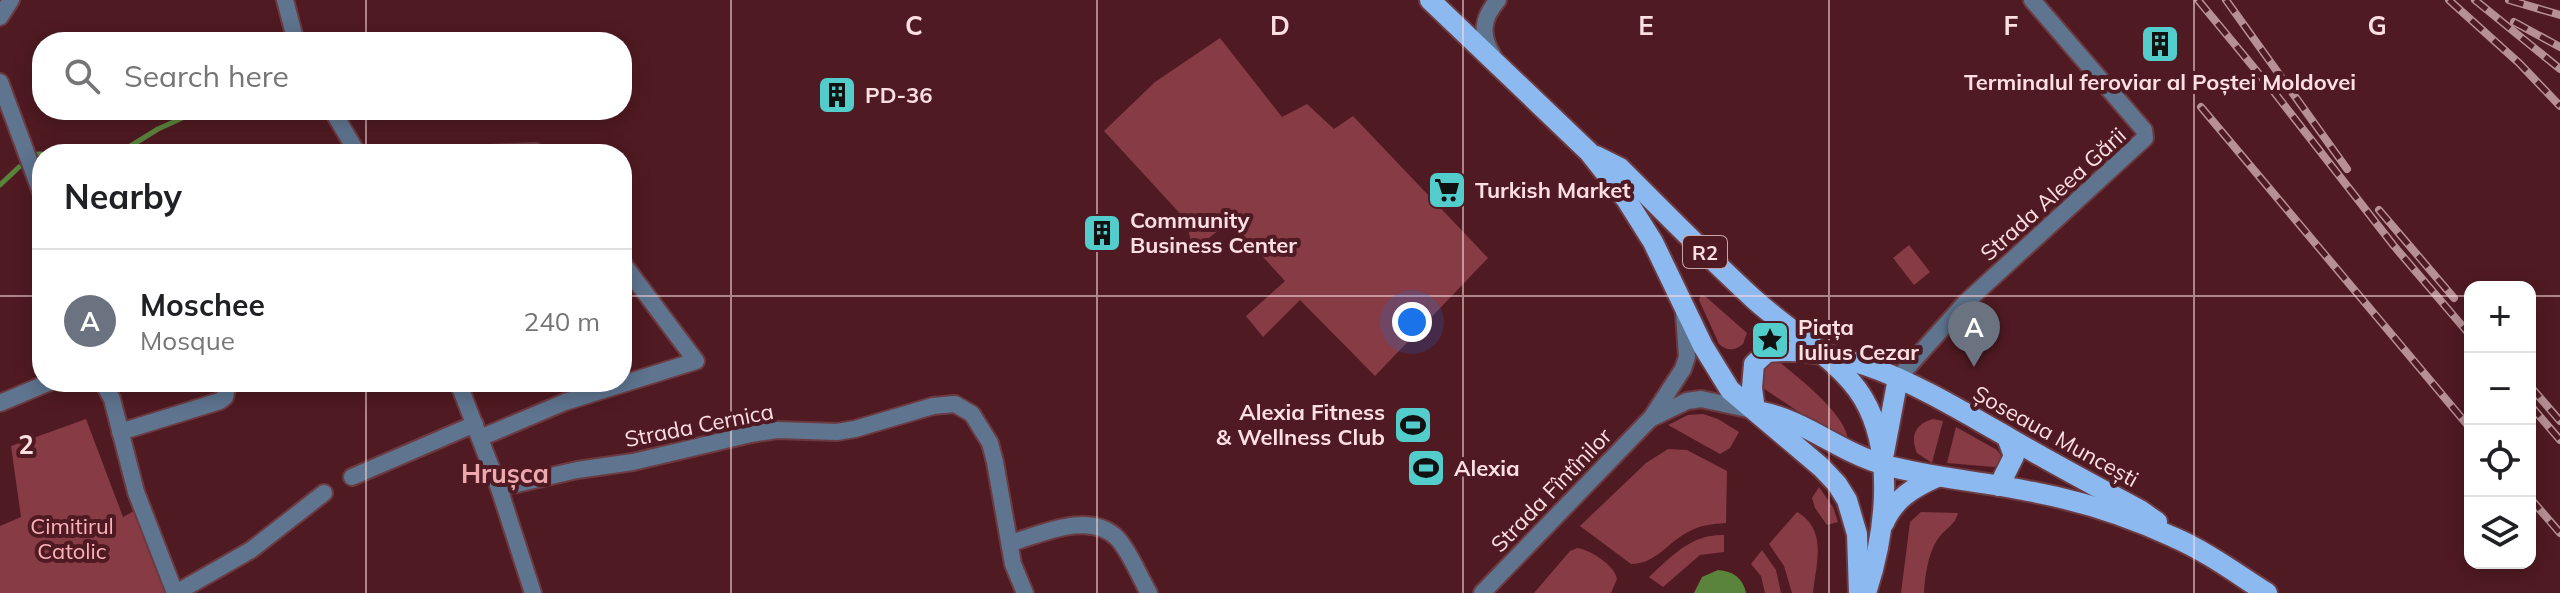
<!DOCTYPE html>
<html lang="en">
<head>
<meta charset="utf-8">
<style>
	:root { --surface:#fff; --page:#f6f6f6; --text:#202124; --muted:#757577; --line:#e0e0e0; --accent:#db2777 }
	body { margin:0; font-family:Mulish,sans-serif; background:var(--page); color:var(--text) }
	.controls { position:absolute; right:24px; bottom:24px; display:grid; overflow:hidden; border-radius:16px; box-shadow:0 4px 20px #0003 }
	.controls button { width:72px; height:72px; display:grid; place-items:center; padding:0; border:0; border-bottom:2px solid var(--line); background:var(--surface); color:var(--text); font:40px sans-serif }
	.you { position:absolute; left:1412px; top:322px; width:28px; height:28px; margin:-20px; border:6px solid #fff; border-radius:50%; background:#1a73e8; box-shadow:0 0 0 12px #1a73e833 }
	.badge { display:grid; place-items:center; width:52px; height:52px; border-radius:50%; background:var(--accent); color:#fff; font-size:26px; font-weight:700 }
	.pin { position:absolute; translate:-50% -66px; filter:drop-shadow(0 2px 4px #0008) }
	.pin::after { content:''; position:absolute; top:42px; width:28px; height:24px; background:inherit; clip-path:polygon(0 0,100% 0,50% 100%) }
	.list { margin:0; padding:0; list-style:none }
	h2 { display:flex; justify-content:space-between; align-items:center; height:104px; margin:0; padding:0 32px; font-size:34px }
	h2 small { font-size:26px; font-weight:400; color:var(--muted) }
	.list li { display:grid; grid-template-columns:52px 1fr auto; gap:24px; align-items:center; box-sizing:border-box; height:144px; padding:0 32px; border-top:2px solid var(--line) }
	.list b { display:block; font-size:30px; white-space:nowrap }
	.list p { margin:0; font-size:26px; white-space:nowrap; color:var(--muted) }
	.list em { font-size:26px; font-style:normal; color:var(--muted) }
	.icon { flex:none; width:44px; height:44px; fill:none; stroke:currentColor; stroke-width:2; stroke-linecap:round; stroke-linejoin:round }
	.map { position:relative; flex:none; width:2560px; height:593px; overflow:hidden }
	.search { position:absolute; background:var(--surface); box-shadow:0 4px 20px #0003; left:32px; top:32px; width:600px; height:88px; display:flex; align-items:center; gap:20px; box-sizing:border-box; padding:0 28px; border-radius:32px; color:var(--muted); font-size:30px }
	.panel { position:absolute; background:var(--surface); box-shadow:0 4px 20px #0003; left:32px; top:144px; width:600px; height:248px; border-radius:32px }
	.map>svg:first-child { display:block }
	.green { fill:#863b45 }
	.water { fill:#5a843c }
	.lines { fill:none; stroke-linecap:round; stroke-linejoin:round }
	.stream { stroke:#5a843c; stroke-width:5 }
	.minor-casing { stroke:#6c3a41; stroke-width:20 }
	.primary-casing { stroke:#6c3a41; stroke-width:24 }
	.minor { stroke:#5e748f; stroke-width:16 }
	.primary { stroke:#8bb9f0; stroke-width:20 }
	.rail-casing { stroke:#b79095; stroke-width:8 }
	.rail { stroke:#501a22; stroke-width:5; stroke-dasharray:15; stroke-linecap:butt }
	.grid { fill:none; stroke:#fcdfe1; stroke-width:2; stroke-opacity:0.55 }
	.labels { text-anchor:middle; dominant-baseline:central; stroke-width:8; stroke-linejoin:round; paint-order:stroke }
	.shield { fill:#501a22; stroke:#c8a4a8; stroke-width:2 }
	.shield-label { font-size:20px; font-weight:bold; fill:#fcdfe1 }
	.poi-label { font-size:22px; font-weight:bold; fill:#fcdfe1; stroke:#501a22; text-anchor:start }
	.street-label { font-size:22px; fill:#fcdfe1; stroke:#501a22 }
	.park-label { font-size:22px; fill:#fbb2b8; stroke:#501a22 }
	.quarter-label { font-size:26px; font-weight:bold; fill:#eda9af; stroke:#501a22 }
	.grid-label { font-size:26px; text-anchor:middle; font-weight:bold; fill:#fcdfe1; stroke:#501a22; stroke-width:8; stroke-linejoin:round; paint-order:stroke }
</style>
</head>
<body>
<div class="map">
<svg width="2560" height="593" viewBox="0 0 2560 593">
	<rect width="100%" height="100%" fill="#501a22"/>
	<g class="green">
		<path d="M1220,38l62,79 25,-13 27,25 19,-13 135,142 -113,118 -75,-76 -37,37 -17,-21 39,-35 -55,-60 -37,30 -7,-31 -82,-89 51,-49z"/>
		<path d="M1909,245l21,27 -16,13 -21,-27z"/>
		<path d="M1701,295l4,1 42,37 -4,11c-8,7 -17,7 -24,0l-20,-44z"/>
		<path d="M1776,359c20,17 70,54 72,81l-12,-3 -73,-49 -3,-5v-16z"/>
		<path d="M1703,414l15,5 21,13 -9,16 -10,6 -52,-29 20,-10z"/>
		<path d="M86,419l37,98 11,-6 31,82h-165v-67l21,-9 -10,-71z"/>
		<path d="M1933,419l10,2 -11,42 -15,-10c-7,-17 -2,-29 16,-34z"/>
		<path d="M1956,427l41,23 5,7 -1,6 -7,4 -47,-4z"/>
		<path d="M1668,449l19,1 40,21 -1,52c-13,1 -26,2 -38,9 -20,10 -32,32 -57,32l-51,-38 66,-63z"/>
		<path d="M1819,487l14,20 5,15 -11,3 -12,-17 -3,-10z"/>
		<path d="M1797,512c31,18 19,51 16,81h-21l-8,-27 -15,-22z"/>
		<path d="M1921,512l37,1c-3,13 -14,16 -21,27 -9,15 -12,35 -13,53h-23l9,-71z"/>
		<path d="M1724,535v17l-24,3 -37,32 -14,-10c23,-21 42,-43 75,-42z"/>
		<path d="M1577,548c14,2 37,17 40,31l-6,14h-77l36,-42z"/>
		<path d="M1762,550l14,20 5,23h-16l-4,-17 -10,-12z"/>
	</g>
	<path class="water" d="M1718,570c15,1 25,8 28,23h-52l8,-16z"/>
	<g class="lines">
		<g class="stream">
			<path d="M38,154h4"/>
			<path d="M98,154l26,-4 34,-21 33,-15 44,-4"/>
			<path d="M0,185l19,-18"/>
		</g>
		<g class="minor-casing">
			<g id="minor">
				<path d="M285,0l11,42"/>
				<path d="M0,17l11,-17"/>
				<path d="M1493,56c-13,-21 -11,-38 5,-56"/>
				<path d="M0,82l42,113"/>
				<path d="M332,110l26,44"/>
				<path d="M490,154l45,-2 4,2"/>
				<path d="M1898,378l67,-75 180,-165 -1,-8 -112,-130"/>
				<path d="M103,382l9,17 24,93 39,101"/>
				<path d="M458,382l41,106 34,105"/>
				<path d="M0,403l50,-21"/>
				<path d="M1652,418l35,-17 14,-2 51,11"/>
				<path d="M120,432l100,-31 5,-4 3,-15"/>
				<path d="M480,438l85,-36 131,-41 -74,-99"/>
				<path d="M352,477l123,-53"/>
				<path d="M499,488l78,-18 56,-8 118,-28 26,-4 60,2 18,-3 78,-23 22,-2 17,10 18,29 5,19 18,102 12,29"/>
				<path d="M1011,543c30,-9 80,-33 107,-4 13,15 21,37 31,54"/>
				<path d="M176,593l75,-43 73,-57"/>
				<path d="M1482,593l169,-175 32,-49 4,-12 -3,-44"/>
			</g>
		</g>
		<g class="primary-casing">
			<g id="primary">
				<path d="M1430,0l159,152 37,47 27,43 50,104 27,44 91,77 16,17 10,16 10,34 2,59"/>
				<path d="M1596,156l24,12c45,45 89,90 135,132 32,29 87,62 108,98 33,55 22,138 3,195"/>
				<path d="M1755,410l-3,-22 2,-24 13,-12c87,-9 167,44 239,84 44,26 89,50 134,74l17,12"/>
				<path d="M1762,412c44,9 79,41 123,53 47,13 95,16 143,26 49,9 100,25 145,46 33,14 64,37 94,56"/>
				<path d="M1884,453l14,-75"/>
				<path d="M1999,486l15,-30 -7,-19"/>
				<path d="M1884,523c10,-24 30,-36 53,-46"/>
			</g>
		</g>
		<use href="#minor" class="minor"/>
		<use href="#primary" class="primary"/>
		<g class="rail-casing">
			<g id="rail">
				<path d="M2198,0l76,92 120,154 76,89"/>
				<path d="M2226,0l121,169"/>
				<path d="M2449,0l70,63 41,43"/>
				<path d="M2475,0l85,69"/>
				<path d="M2509,0l51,15"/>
				<path d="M2514,22l46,25"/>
				<path d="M2201,107l269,321"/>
				<path d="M2379,210l75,88"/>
				<path d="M2530,386l30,35"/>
				<path d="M2530,405l30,35"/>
				<path d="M2530,498l30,35"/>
			</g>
		</g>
		<use href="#rail" class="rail"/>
	</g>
	<path class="grid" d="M366,0v42M731,0v593M1097,0v593M1463,0v593M1829,0v593M2194,0v593M366,110v44M0,296h42M622,296h1848M2530,296h30M366,382v211"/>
	<defs>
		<g id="building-square" transform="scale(2)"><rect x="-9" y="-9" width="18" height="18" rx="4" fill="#53cdcb" stroke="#501a22"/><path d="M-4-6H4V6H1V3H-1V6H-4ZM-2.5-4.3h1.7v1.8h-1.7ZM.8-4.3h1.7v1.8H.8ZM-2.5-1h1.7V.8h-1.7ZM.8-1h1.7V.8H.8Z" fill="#111"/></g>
		<g id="supermarket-square" transform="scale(2)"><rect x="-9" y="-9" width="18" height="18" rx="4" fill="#53cdcb" stroke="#501a22"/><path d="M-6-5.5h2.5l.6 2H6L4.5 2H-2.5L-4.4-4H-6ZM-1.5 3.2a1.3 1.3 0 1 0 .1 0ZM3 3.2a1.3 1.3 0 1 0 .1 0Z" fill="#111"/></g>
		<g id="sight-square" transform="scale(2)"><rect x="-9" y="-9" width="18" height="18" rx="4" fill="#53cdcb" stroke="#501a22"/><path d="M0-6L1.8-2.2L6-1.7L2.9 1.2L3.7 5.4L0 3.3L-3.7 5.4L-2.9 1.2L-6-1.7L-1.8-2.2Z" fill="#111"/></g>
		<g id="stadium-square" transform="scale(2)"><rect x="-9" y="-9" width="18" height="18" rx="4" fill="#53cdcb" stroke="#501a22"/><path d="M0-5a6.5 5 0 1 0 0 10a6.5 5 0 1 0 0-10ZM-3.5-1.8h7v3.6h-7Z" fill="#111"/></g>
	</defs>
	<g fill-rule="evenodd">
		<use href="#building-square" x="2160" y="44"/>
		<use href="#building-square" x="837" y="95"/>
		<use href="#supermarket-square" x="1447" y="190"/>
		<use href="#building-square" x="1102" y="233"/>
		<use href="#sight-square" x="1770" y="340"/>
		<use href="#stadium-square" x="1413" y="425"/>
		<use href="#stadium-square" x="1426" y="468"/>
	</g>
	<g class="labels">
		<rect class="shield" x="1683" y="236" width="44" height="32" rx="6"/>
		<g class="shield-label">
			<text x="1705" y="252">R2</text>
		</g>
		<g class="poi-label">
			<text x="2160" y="82" text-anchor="middle">Terminalul feroviar al Poștei Moldovei</text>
			<text x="865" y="95">PD-36</text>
			<text x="1475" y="190">Turkish Market</text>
			<text x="1130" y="220">Community<tspan x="1130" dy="25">Business Center</tspan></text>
			<text x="1798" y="327">Piața<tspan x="1798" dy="25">Iulius Cezar</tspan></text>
			<text x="1385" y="412" text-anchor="end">Alexia Fitness<tspan x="1385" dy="25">&amp; Wellness Club</tspan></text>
			<text x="1454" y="468">Alexia</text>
		</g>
		<g class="street-label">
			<text transform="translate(2053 194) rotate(-42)">Strada Aleea Gării</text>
			<text transform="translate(699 425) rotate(-11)">Strada Cernica</text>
			<text transform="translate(2056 436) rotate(29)">Șoseaua Muncești</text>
			<text transform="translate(1551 490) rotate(-46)">Strada Fîntînilor</text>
		</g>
		<g class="park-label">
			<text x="72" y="526">Cimitirul<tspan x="72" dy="25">Catolic</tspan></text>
		</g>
		<g class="quarter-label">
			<text x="505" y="473">Hrușca</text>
		</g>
	</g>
	<g class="grid-label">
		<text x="914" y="35">C</text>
		<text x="1280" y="35">D</text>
		<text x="1646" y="35">E</text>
		<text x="2011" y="35">F</text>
		<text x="2377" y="35">G</text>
		<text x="26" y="454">2</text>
	</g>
</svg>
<div class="controls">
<button>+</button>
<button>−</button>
<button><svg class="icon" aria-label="locate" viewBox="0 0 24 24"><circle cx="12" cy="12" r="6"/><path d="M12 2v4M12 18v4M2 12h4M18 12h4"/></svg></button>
<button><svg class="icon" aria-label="layers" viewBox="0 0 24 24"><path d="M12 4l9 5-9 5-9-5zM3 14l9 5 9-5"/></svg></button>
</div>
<div class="you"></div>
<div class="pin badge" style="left:1974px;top:367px;background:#6b7280">A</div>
<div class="search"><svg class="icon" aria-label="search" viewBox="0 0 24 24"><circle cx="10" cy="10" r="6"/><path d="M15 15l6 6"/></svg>Search here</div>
<section class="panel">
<h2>Nearby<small></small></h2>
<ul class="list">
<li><span class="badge" style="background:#6b7280">A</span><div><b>Moschee</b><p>Mosque</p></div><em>240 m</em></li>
</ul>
</section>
</div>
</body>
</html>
